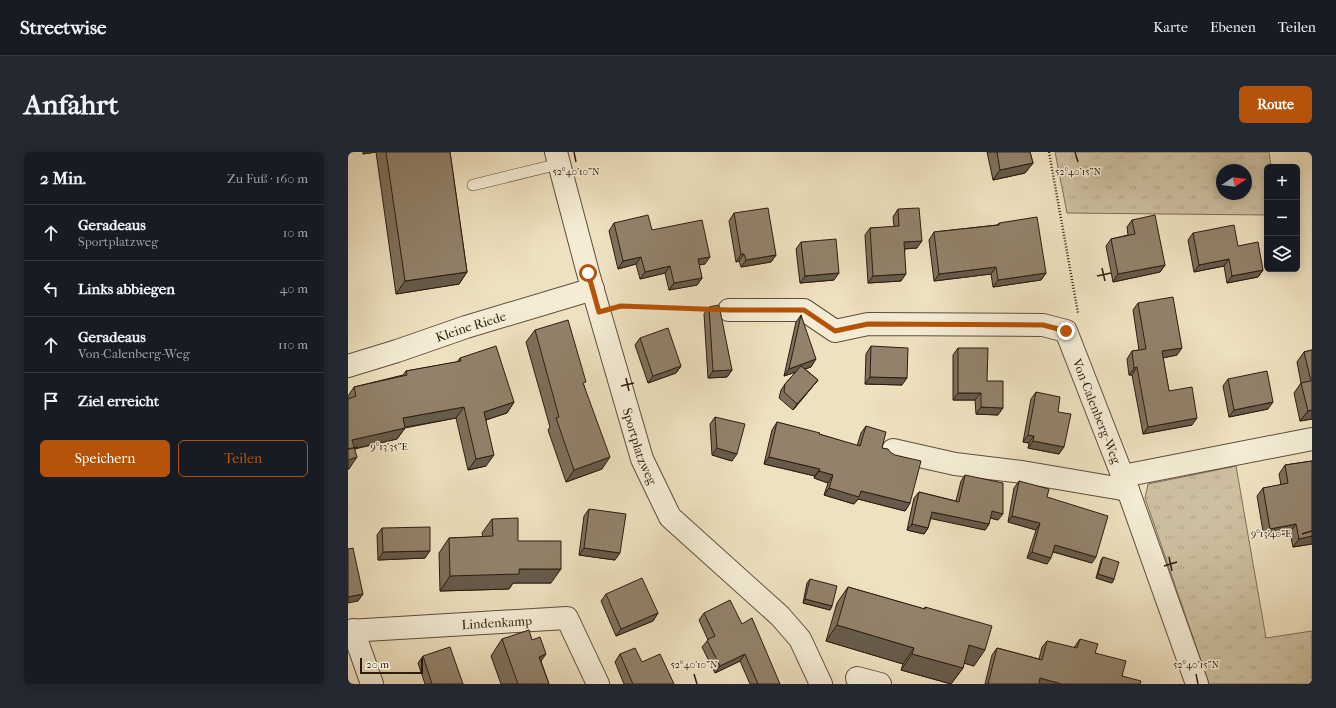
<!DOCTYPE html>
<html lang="de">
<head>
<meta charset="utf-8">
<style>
	:root { --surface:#171b24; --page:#242831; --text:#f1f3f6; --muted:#9ea1a6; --line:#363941; --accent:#b45309 }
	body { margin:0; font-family:"IM FELL French Canon",serif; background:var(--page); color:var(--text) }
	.controls { position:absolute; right:12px; top:12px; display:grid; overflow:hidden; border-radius:6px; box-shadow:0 2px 10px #0003 }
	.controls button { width:36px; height:36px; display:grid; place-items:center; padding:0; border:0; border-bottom:1px solid var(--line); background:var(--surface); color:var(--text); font:20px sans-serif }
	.compass { position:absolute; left:868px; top:12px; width:36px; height:36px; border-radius:50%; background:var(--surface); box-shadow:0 2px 10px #0003; rotate:77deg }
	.scale { position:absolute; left:12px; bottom:10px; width:63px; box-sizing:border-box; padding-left:4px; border:2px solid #2e1c11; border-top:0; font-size:11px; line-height:14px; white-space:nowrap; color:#2e1c11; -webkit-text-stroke:3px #f4ecd5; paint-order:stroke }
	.stop { position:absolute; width:12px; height:12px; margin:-9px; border:3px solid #b45309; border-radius:50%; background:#fff }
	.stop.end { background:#b45309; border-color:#fff; box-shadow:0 1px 4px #0008 }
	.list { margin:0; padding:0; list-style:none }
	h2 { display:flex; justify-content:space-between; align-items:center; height:52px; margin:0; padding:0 16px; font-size:17px }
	h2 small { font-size:13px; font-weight:400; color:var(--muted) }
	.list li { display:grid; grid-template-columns:26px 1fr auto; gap:12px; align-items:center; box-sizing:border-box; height:56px; padding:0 16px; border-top:1px solid var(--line) }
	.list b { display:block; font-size:15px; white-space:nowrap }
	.list p { margin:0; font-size:13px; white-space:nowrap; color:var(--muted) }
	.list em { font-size:13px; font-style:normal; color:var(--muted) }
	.actions { display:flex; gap:8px; padding:12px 16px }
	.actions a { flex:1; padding:9px 0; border:1px solid var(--accent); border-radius:6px; text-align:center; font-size:14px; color:var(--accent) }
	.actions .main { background:var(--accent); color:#fff }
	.icon { flex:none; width:22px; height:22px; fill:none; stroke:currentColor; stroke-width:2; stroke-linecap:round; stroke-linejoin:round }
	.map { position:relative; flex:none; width:964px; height:532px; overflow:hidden; border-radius:6px }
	header { display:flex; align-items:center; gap:24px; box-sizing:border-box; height:56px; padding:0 20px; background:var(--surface); border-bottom:1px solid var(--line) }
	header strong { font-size:19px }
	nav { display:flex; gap:22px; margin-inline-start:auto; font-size:14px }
	.intro { display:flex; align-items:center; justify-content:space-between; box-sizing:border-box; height:96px; padding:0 24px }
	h1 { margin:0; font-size:28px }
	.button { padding:10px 18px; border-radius:6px; background:var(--accent); color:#fff; font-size:14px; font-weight:700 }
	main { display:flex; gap:24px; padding:0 24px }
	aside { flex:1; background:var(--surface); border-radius:6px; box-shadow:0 2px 10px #0003 }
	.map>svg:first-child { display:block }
	.grass { fill:url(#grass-tufts); stroke:#7e6e59; fill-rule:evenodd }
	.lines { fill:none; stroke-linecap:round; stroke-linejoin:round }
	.lane-casing { stroke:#5e4d3c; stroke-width:12 }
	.street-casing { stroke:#5e4d3c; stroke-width:24 }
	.path { stroke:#2e1c11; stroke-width:2.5; stroke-dasharray:1 2; stroke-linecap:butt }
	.lane { stroke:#f4ecd5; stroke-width:11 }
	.street { stroke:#f4ecd5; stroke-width:22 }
	.wall { fill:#7e705c; stroke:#2e1c11 }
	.shaded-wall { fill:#665b4b; stroke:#2e1c11 }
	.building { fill:#92826b; stroke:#2e1c11 }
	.route { stroke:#b45309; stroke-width:5 }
	.ticks { fill:none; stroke:#2e1c11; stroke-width:1.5 }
	.labels { text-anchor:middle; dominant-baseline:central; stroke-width:3; stroke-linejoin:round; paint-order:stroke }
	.street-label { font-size:13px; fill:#2e1c11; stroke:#f4ecd5 }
	.ticks-label { font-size:10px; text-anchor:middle; fill:#2e1c11; stroke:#f4ecd5; stroke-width:3; stroke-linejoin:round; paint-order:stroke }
</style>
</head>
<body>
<header>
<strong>Streetwise</strong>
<nav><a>Karte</a><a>Ebenen</a><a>Teilen</a></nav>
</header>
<div class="intro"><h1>Anfahrt</h1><a class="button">Route</a></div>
<main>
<aside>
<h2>2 Min.<small>Zu Fuß · 160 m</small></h2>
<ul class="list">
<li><svg class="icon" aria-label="ahead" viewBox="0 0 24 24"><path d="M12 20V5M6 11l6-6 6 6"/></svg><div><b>Geradeaus</b><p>Sportplatzweg</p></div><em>10 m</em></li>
<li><svg class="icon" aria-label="left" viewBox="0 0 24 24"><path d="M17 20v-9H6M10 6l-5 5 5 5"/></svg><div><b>Links abbiegen</b></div><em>40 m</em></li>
<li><svg class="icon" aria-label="ahead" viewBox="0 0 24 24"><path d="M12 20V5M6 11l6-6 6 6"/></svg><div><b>Geradeaus</b><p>Von-Calenberg-Weg</p></div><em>110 m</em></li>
<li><svg class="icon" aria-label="arrive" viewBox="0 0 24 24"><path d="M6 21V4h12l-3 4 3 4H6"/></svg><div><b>Ziel erreicht</b></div></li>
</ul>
<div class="actions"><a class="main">Speichern</a><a>Teilen</a></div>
</aside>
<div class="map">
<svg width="964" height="532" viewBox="0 0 964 532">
	<defs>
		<pattern id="grass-tufts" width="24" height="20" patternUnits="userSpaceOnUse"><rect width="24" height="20" fill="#cdc0a1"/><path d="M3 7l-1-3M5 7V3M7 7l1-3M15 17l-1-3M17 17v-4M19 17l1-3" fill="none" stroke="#b0a48a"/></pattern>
	</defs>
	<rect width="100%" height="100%" fill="#eee1bf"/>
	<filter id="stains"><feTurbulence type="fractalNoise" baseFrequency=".005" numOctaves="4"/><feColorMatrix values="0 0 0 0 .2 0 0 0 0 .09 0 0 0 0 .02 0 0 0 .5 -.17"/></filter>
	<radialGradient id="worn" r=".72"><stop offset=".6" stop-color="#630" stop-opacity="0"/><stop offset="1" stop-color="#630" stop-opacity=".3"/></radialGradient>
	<g class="grass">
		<path d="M707,0h214l2,15h-4v48l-200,-2zM874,18h24v24h-24z"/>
		<path d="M888,314l30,172 46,-7v53h-103l-64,-186 3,-14z"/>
	</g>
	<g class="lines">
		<g class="lane-casing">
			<path id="lane" d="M125,33l86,-21"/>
		</g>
		<g class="street-casing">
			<g id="street">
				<path id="s1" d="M208,0l32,121 54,186 28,58 110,99 20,23 21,45"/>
				<path id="s2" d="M381,158h75l31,21 33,-7 175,1 23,6 62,159 69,194"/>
				<path id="s3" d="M0,214l49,-15 69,-24 127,-38"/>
				<path d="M545,298l62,14 67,8 106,18"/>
				<path d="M775,324l189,-37"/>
				<path d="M5,478l19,54"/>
				<path id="s4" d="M0,479l219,-13 31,66"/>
				<path d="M509,526l23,6"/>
			</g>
		</g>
		<g class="path">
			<path d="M701,0l29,161"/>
			<path d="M273,154l86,3"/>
		</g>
		<use href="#lane" class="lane"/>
		<use href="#street" class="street"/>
	</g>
	<g class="wall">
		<path d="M15,0h87l17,120 -8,12 -63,10 -20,-142 -13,2z"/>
		<path d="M639,0h43l3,11 -8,10 -32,7z"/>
		<path d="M550,57l19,39 -12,1 -4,32 -33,2 -3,-48 5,-7 24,-1 -1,-10z"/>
		<path d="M386,61l42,42 -5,7 -30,5 -2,-6 -3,1 -7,-41z"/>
		<path d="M784,68l33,45 -5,7 -47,10 -7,-36 5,-7 17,-4 -1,-8z"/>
		<path d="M266,71l38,7 53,34 -6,1 3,13 -5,7 -28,5 -4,-17 -25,6 -4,-15 -18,5 -9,-38z"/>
		<path d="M651,71l47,50 -5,7 -48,7 -2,-13 -57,7 -5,-41 5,-8 63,-7z"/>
		<path d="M845,81l45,13 25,24 -5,7 -31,6 -3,-17 -30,6 -6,-32z"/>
		<path d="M453,90l33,38 -34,3 -4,-34z"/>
		<path d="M790,151l39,52 -14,3 6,33 23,34 -49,9 -11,-59h-3l-2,-16 5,-8 7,-1 -6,-40z"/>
		<path d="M361,155l23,63 -5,7 -19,1 -4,-64z"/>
		<path d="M453,163l10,52 -6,2 13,11 -25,30 -14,-12 2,-8 4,-6 11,-12 -12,4 12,-54z"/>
		<path d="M187,178l49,55 18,84 -36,13 -18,-52 2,-3 -24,-85z"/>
		<path d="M292,186l41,28 -5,7 -28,10 -13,-38z"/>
		<path d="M523,194l31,39 -37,-1 1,-30z"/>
		<path d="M610,196l29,33 11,34 -22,-1 -1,-14h-22v-45z"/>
		<path d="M964,198v69l-12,2 -6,-28 7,-10 -4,-21 7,-10z"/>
		<path d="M112,206l54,44 -7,11 -21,7v46l-18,4 -12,-52 -51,10 -8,11 -42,10 -6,20h-1v-73l6,-9 49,-12 3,-4 51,-9z"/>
		<path d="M880,227l40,30 -39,8 -6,-31z"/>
		<path d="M688,240l22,20 1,42 -31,-6 1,-5 -6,-1 8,-43z"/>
		<path d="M367,265l17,44 -20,-6 -2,-31z"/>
		<path d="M429,270l42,12 38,12 4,-13 5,-7 16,22 28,55 -5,8 -47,-12 -4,5 -30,-9 4,-12 -14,-5 1,-2 -51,-12 8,-34z"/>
		<path d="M964,309v83l-19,3 -3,-14 -26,4 -7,-41 6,-8 18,-3 -2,-11 6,-9z"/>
		<path d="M617,323l33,45 -8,-2 -1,6 -4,6 -54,-12 -3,10 -4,6 -17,-4 7,-32 5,-6 37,9 5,-20z"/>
		<path d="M671,329l28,16 45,66 -39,-11 -6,12 -20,-6 9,-28 -28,-8 6,-34z"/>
		<path d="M241,357l26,51 -36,-5 5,-39z"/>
		<path d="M144,367l26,22 33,42h-38l-4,6 -69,2 -1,-38 10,-15 34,-1 -1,-4z"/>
		<path d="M34,376l43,30 -47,2 -1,-25z"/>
		<path d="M755,405l11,22 -2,4 -16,-5 5,-18z"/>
		<path d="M462,427l22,27 -2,4 -27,-7 4,-20z"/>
		<path d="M500,435l76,22 1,-2 49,59 -10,-3 -1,5 -12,16 -50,-14 2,-6 -77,-23 11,-38z"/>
		<path d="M258,442l52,19 -5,8 -37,15 -15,-35z"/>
		<path d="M356,461l38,11 38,60h-30l-10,-23 -25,12 -13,-26 6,-7 -9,-20z"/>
		<path d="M154,487l30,1 9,21 8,23h-48l-10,-28z"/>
		<path d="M732,487l42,37 18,8h-155l7,-29 5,-7 42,11 3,-12 5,-6 27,7 1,-2z"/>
		<path d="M272,502l22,8 32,22h-50l-9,-22z"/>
		<path d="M75,504l40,28h-38l-7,-21z"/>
	</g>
	<g class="shaded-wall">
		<path d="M16,0h12l-13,2z"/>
		<path d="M685,11l-8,10 -32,7 7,-10z"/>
		<path d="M574,89l-5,7 -18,1 5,-7z"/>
		<path d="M393,102h3l-5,7 -3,1z"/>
		<path d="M428,103l-5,7 -30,5 5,-7z"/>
		<path d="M293,105l-5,7 -18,5 5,-8z"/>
		<path d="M362,105l-5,7 -12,2 5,-7z"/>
		<path d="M881,107l-5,7 -30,6 5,-7z"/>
		<path d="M817,113l-5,7 -47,10 5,-8z"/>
		<path d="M322,114l-5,7 -25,6 5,-7z"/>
		<path d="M648,115l-5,7 -57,7 5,-7z"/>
		<path d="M915,118l-5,7 -31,6 5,-7z"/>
		<path d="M119,120l-8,12 -63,10 9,-13z"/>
		<path d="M491,121l-5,7 -34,3 5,-7z"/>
		<path d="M698,121l-5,7 -48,7 5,-7z"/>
		<path d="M558,122l-5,7 -33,2 5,-7z"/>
		<path d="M354,126l-5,7 -28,5 5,-7z"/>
		<path d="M834,196l-5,7 -20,4 5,-8z"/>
		<path d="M468,207l-5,8 -27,9 5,-7z"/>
		<path d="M333,214l-5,7 -28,10 5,-7z"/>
		<path d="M789,215l-5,8h-3l5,-7z"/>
		<path d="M384,218l-5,7 -19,1 5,-7z"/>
		<path d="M522,225l37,1 -5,7 -37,-1z"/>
		<path d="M470,228l-25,30 4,-6z"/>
		<path d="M610,241h23l-6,7h-22z"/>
		<path d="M166,250l-7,11 -31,10 8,-11z"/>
		<path d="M925,250l-5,7 -39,8 5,-7z"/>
		<path d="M116,255l-8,11 -61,11 8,-11z"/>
		<path d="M633,255l22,1 -5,7 -22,-1z"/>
		<path d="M964,258v9l-12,2 8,-10z"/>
		<path d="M849,266l-5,7 -49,9 5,-7z"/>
		<path d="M57,276l-8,11 -49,11 4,-10z"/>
		<path d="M680,283l6,1 -5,7 -6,-1z"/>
		<path d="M685,289l31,6 -5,7 -31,-6z"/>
		<path d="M369,296l20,6 -5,7 -20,-6z"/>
		<path d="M146,303l-8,11 -18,4 8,-11z"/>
		<path d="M9,305l-8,12h-1v-9z"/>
		<path d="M262,305l-8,12 -36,13 8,-12z"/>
		<path d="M421,305l51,12 -5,7 -51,-12z"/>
		<path d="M471,319l14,4 -5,8 -14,-5z"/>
		<path d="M481,336l32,3 49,12 -5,8 -47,-12 -4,5 -30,-9z"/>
		<path d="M644,359l11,3 -5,6 -11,-3z"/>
		<path d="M584,360l57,12 -4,6 -57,-12z"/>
		<path d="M664,364l28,7 -4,7 -28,-8z"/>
		<path d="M564,372l16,4 -4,6 -17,-4z"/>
		<path d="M948,372l-6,9 -26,4 6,-8z"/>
		<path d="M964,384v8l-19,3 6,-8z"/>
		<path d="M707,393l41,12 -4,6 -41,-12z"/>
		<path d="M236,396l36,5 -5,7 -36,-5z"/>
		<path d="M82,399l-5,7 -47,2 5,-8z"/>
		<path d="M684,400l19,6 -4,6 -20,-6z"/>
		<path d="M171,417h42l-10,14h-38l-4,6 -69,2 10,-15z"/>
		<path d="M750,422l16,5 -2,4 -16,-5z"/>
		<path d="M15,442l-5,7 -10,2v-6z"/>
		<path d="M457,447l27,7 -2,4 -27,-7z"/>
		<path d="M310,461l-5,8 -37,15 5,-7z"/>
		<path d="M489,473l77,23 -11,16 -77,-23z"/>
		<path d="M621,493l16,5 -11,16 -17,-5z"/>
		<path d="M198,502l-11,16 4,-13z"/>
		<path d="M397,502l-5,7 -25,12 5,-7z"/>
		<path d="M564,502l51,14 -12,16 -50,-14z"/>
		<path d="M692,526l22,6h-26z"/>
	</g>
	<g class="building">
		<path d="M38,0h64l17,120 -62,9z"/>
		<path d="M649,0h33l3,11 -33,7z"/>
		<path d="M420,56l8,47 -30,5 -2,-6h-3l-7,-41z"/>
		<path d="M571,56l3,33 -18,1 2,32 -33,2 -3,-48 29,-2 -1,-17z"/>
		<path d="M300,63l4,15 50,-10 8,37 -12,2 4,19 -28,5 -4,-17 -25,6 -4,-15 -18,4 -9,-38z"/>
		<path d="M807,63l10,50 -47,9 -7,-35 24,-5 -3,-14z"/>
		<path d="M689,65l9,56 -48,7 -2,-13 -57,7 -5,-42 65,-7v-2z"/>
		<path d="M886,73l4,21 20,-4 5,28 -31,6 -3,-17 -30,6 -6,-32z"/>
		<path d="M488,87l3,34 -34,3 -4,-34z"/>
		<path d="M825,145l9,51 -20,3 7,40 23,-4 5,31 -49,9 -11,-60 -3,1 -2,-17 14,-2 -8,-46z"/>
		<path d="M371,153l13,65 -19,1 -4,-64z"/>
		<path d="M453,163l15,44 -27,10z"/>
		<path d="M220,168l18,62 -3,1 27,74 -36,13 -18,-52 3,-1 -24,-87z"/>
		<path d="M320,176l13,38 -28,10 -13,-38z"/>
		<path d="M148,194l18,56 -30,10 10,43 -18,4 -12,-52 -61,11 2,10 -53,12 5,17 -9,3v-61l8,-3 -2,-9 53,-12 -1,-4 55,-10 -1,-3z"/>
		<path d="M523,194l37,2 -1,30 -37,-1z"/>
		<path d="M610,196h30l-1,33h16v27l-22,-1v-14h-23z"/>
		<path d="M964,198v60l-4,1 -7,-28 10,-2 -7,-29z"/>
		<path d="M453,214l17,14 -21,24 -13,-12 1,-8z"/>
		<path d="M919,219l6,31 -39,8 -6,-31z"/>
		<path d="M688,240l24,5 -2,15 13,2 -7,33 -31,-6 1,-5 -6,-1z"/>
		<path d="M367,265l30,7 -8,30 -20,-6z"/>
		<path d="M429,270l43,11 -1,1 41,12 6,-20 20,6 -4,16 6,1 2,3 5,3 26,6 -11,42 -49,-12 -2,6 -30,-9 4,-13 -14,-4 1,-2 -51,-12z"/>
		<path d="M964,309v75l-13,3 -3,-15 -26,5 -7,-41 25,-5 -3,-18z"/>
		<path d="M617,323l38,8v31l-11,-3 -3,13 -57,-12 -4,16 -16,-4 7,-32 40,10z"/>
		<path d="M671,329l30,8 -2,8 61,19 -12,41 -41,-12 -4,13 -19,-6 8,-29 -28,-7z"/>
		<path d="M241,357l37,5 -6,39 -36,-5z"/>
		<path d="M170,366v23h43v28h-42v5l-69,2 -1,-38 44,-2 -1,-17z"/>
		<path d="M82,375v24l-47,1 -1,-24z"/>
		<path d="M5,396l10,46 -15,3v-48z"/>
		<path d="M755,405l16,5 -5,17 -16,-5z"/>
		<path d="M294,426l16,35 -37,16 -15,-35z"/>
		<path d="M462,427l27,7 -5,20 -27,-7z"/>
		<path d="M500,435l77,22v-2l67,19 -7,24 -16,-5 -6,23 -51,-14 2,-6 -77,-23z"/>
		<path d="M382,448l12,24 10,-6 28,66h-22l-13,-30 -25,12 -13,-26 8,-4 -11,-23z"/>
		<path d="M181,478l3,10 8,-3 6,17 -7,3 10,27h-31l-16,-45z"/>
		<path d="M732,487l18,5 -3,9 31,8 -4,15 19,5 -1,3h-78l-22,-6 -1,6h-51l9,-36 45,12 5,-19 30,7z"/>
		<path d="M102,495l13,37h-31l-9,-28z"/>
		<path d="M287,496l7,14 18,-8 14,30h-41l-13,-30z"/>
	</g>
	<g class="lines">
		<path class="route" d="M240,121l11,39 22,-6 108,4h75l31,21 33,-7 175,1 23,6"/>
	</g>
	<path class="ticks" d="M226,0l2,10M727,0l3,10M754,116l3,13M749,124l14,-3M278,226l3,13M273,234l13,-3M0,297l10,-2M954,382l10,-3M821,405l3,14M816,414l13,-4M346,522l3,10M848,522l2,10"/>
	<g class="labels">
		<g class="street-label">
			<text stroke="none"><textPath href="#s3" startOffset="129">Kleine Riede</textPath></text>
			<text stroke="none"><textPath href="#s2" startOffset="431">Von-Calenberg-Weg</textPath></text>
			<text stroke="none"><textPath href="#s1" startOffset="306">Sportplatzweg</textPath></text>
			<text stroke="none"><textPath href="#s4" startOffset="149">Lindenkamp</textPath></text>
		</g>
	</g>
	<g class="ticks-label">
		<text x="228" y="23">52°40'10"N</text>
		<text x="730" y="23">52°40'15"N</text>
		<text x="41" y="298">9°13'35"E</text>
		<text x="923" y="385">9°13'40"E</text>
		<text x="346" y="516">52°40'10"N</text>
		<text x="848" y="516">52°40'15"N</text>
	</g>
	<rect width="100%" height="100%" filter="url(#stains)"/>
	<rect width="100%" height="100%" fill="url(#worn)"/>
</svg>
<div class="controls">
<button>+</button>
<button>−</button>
<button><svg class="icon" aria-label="layers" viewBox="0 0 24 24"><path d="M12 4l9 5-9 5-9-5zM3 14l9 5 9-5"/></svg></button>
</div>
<svg class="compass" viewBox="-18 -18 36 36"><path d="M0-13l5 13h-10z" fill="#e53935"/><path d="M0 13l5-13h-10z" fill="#9ea1a6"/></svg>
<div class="scale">20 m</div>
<div class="stop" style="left:240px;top:121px"></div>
<div class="stop end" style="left:718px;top:179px"></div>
</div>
</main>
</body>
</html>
